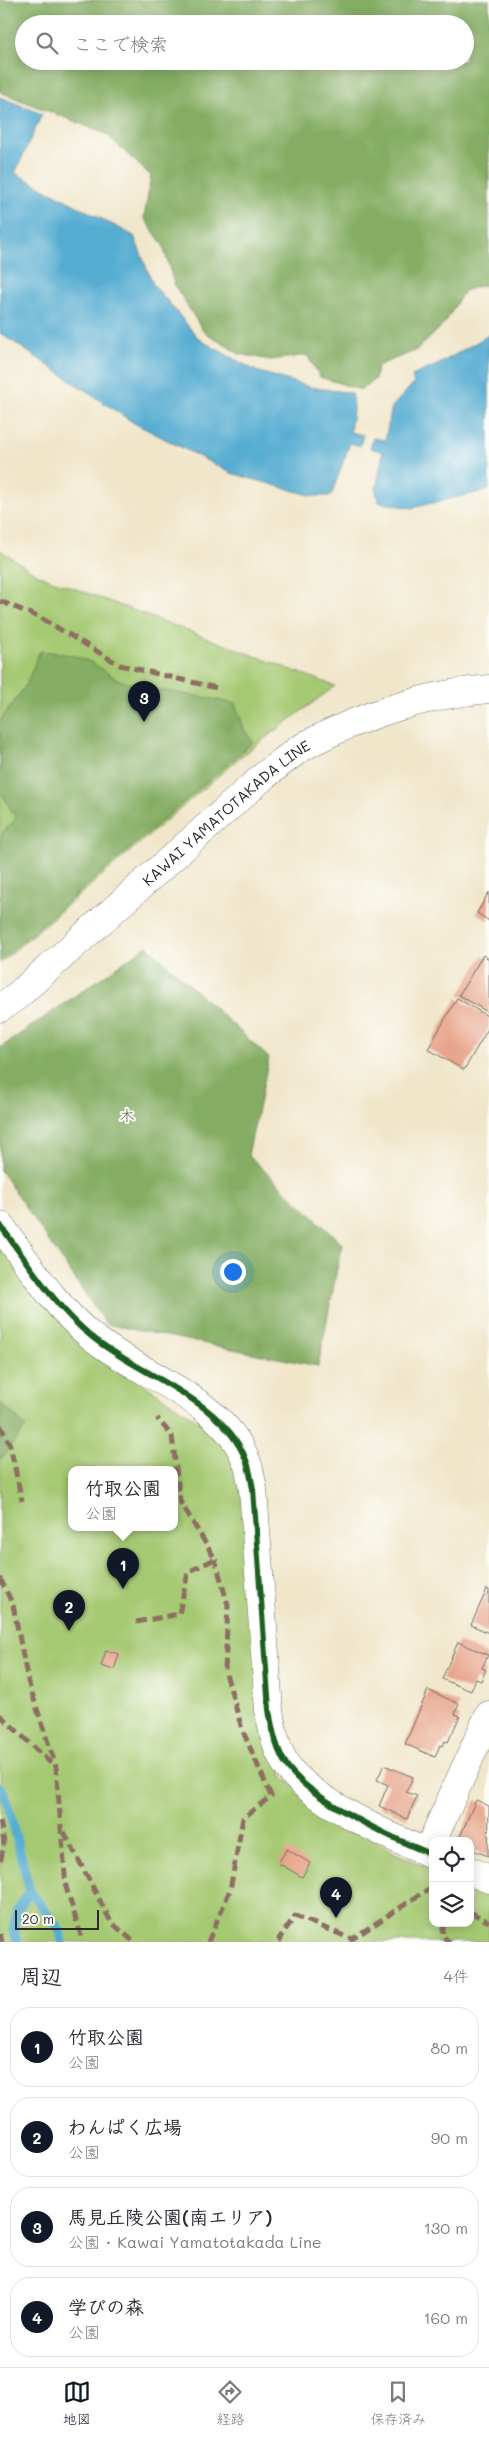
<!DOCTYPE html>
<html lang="ja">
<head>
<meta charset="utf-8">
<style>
	:root { --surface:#fff; --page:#f2f2f3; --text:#2b2b33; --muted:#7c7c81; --line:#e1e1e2; --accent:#111827 }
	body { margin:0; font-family:Mali,"Klee One",sans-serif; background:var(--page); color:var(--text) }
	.controls { position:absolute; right:15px; bottom:15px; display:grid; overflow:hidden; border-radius:10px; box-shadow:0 2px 12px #0003 }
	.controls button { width:45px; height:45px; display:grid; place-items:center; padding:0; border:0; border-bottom:1px solid var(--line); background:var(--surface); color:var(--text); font:25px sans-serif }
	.scale { position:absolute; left:15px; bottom:12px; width:84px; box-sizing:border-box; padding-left:5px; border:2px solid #2b2b2b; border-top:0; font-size:14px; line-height:18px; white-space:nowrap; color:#2b2b2b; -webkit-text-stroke:4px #fdfcf7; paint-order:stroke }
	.you { position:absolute; left:232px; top:1271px; width:18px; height:18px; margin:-12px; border:4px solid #fff; border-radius:50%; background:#1a73e8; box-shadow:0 0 0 8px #1a73e833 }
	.badge { display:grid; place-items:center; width:32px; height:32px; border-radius:50%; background:var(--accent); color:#fff; font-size:16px; font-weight:700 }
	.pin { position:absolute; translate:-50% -41px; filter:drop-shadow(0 1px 2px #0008) }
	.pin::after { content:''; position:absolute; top:26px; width:18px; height:15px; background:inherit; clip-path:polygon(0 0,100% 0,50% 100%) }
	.popup { position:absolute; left:68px; top:1466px; width:110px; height:65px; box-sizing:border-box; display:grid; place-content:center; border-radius:10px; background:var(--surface); filter:drop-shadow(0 1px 4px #0005); font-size:16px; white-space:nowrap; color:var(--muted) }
	.popup b { font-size:19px; color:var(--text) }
	.popup::after { content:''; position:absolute; left:50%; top:100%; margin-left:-10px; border:10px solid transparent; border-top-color:var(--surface) }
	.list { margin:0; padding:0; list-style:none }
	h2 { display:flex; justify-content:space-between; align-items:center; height:65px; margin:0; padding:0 20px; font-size:21px }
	h2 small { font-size:16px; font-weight:400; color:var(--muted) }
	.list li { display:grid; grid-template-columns:32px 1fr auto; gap:15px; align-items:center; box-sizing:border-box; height:80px; margin:0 10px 10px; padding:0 10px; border:1px solid var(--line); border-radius:20px }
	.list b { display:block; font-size:19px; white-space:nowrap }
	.list p { margin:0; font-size:16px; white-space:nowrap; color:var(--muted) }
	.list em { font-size:16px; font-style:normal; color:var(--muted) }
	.icon { flex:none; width:28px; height:28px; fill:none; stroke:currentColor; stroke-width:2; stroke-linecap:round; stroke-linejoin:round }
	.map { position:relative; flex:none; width:489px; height:1942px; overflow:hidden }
	.search { position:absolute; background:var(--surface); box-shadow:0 2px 12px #0003; left:15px; right:15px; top:15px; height:55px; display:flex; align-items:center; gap:12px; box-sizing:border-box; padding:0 18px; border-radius:28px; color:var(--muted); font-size:19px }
	.sheet { height:425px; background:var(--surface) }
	nav { display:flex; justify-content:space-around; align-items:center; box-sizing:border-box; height:70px; border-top:1px solid var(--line); background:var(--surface); font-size:14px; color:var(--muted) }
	nav a { display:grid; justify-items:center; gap:2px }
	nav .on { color:var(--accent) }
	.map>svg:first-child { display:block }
	.green { fill:#a5c972; stroke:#687a4e; fill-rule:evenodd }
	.forest { fill:#84ad64; stroke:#586c48; fill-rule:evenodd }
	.water { fill:#54acd1; stroke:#406c7e }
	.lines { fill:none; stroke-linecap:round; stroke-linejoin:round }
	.stream { stroke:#54acd1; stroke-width:9 }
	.building { fill:#e7a288 }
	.street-casing { stroke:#706c63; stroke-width:29 }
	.secondary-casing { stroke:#706c63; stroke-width:29 }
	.street { stroke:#fff; stroke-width:28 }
	.secondary { stroke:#fff; stroke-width:28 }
	.quiet { stroke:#8d6e63; stroke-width:5; stroke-dasharray:10 5; stroke-linecap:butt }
	.cycleway-casing { stroke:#fdfcf7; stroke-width:9 }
	.cycleway { stroke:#1b5e20; stroke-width:6 }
	.labels { text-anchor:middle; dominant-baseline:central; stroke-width:4; stroke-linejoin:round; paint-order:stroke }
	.street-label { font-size:15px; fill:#2b2b2b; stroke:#fdfcf7 }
	.park-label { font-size:15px; fill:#505a40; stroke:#fdfcf7 }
</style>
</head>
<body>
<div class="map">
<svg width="489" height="1942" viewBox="0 0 489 1942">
	<rect width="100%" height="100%" fill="#fdfcf7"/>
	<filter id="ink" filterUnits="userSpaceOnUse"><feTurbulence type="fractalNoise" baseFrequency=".02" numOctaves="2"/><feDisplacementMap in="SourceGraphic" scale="10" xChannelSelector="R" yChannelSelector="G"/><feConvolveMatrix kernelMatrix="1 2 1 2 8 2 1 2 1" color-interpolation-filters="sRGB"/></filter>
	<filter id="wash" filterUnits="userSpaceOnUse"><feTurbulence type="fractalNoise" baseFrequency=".0096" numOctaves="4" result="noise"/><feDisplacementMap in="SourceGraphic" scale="20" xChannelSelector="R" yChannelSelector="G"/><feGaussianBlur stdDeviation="1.12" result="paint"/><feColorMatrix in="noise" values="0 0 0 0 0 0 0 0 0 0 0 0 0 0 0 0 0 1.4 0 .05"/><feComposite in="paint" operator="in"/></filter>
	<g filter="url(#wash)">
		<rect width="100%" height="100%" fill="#f0e6ca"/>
		<g class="green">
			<path d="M0,550l36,24 299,112 -95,71 -240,206z"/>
			<path d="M0,1247l125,125 90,60 23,40 45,306 112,75 38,17v53h37v-37l19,9v47h-489zM72,1470h102v58h-102z"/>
		</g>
		<g class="forest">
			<path d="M0,0h489v288l-6,-3 -19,6 -20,33 -27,26 -40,16 -2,13 -14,11 -41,-13 -13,-22 -36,5 -32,-6 -36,-23 -29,-47 -11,-39 -19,-27 7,-42 -45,-42 -106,-42zM24,24h441v37h-441z"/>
			<path d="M40,651c18,2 35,3 52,12 10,5 19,14 30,18 37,12 76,13 113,23l10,27 8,11 -253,218v-124l16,-18 -13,-23 -3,-2v-72l26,-36z"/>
			<path d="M147,946l122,112 -21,97 94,89 -24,122 -212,-42 -106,-154v-122z"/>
			<path d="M0,1402l26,25 -26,33z"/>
		</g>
		<g class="water">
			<path d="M0,97l42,17 -27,59 119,63 19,48 47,56 56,31 54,16 42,6 1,17 -3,22 13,3 -3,11 -10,-3 -19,53h-18l-82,-23 -97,-50 -134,-90z"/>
			<path d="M489,335v155l-78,18 -32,-6 -3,-11 7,-39 -13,-4 3,-10 12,2 7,-33 22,-24 -2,-7 27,-12z"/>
		</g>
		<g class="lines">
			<g class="stream">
				<path d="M0,1787l5,7 25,97 30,39 2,12"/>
				<path d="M17,1942c-7,-20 1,-35 13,-51"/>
			</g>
		</g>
		<g id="blocks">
			<g class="building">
				<path d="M489,892v29l-12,-8z"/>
				<path d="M483,955l6,4v54l-30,-18z"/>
				<path d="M457,998l32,19v10l-25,43 -36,-21z"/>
				<path d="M487,1589l2,1v43l-18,-8z"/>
				<path d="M458,1642l30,13 -6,13 4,2 -5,11 -5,-2 -5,12 -29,-12z"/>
				<path d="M106,1650l13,4 -5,16 -13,-4z"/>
				<path d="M428,1690l31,14 -4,10 5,2 -12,26 -3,-1 -2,5 -3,-1 -5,12 -30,-13z"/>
				<path d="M384,1765l29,12 -7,15 11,4 -10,23 -28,-13 9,-21 -11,-5z"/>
				<path d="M476,1800l13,6 -1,50 -18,-7v-8h-12z"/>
				<path d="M287,1849l23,14 -8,14 -24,-14z"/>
			</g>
		</g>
	</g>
	<g filter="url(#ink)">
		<use href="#blocks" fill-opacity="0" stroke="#706c63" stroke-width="1"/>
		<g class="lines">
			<g class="street-casing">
				<g id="street">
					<path d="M0,1225c28,38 54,81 91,111 47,39 132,63 155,124 4,9 5,20 7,29l16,221c3,18 6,35 15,51 20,37 110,78 149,94"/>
					<path d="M427,1853l62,-138"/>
					<path d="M470,1871l19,8"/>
				</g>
			</g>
			<g class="secondary-casing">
				<g id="secondary">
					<path id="s1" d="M0,1008l17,-12 248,-221c14,-10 28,-23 43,-31 55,-29 119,-50 181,-55"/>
				</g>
			</g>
			<use href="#street" class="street"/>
			<use href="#secondary" class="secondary"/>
			<g class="quiet">
				<path d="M0,601l41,17 79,47 101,24"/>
				<path d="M0,1425l10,20 12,56"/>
				<path d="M0,1578l13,27 15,76 28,86 10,120 17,55"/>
				<path d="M136,1622l43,-8 9,-42 27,-13 -35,-58 -8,-65 -15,-18"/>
				<path d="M0,1715l54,51"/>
				<path d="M0,1821l4,21 -4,23"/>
				<path d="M64,1832l47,90 23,20"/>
				<path d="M470,1912l19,10"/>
				<path d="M444,1923l-2,12 7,7"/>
				<path d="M0,1934l2,8"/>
				<path d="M208,1942l22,-52 13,-72 28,-22 -29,-67 -17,-59 3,-65 -13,-46"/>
				<path d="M282,1942l-3,-3 16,-23 57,23 75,-49 6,3"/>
			</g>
			<g class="cycleway-casing">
				<path id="cycleway" d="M0,1225c28,38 54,81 91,111 47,39 132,63 155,124 4,9 5,20 7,29l16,221c3,18 6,35 15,51 20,37 110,78 149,94"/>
			</g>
			<use href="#cycleway" class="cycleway"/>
		</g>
	</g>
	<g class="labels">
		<g class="street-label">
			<text stroke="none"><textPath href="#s1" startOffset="299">KAWAI YAMATOTAKADA LINE</textPath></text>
		</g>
		<g class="park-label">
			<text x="127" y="1115">木</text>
		</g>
	</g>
</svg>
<div class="controls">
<button><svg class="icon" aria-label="locate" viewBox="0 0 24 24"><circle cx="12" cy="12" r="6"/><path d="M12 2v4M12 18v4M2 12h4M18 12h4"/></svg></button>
<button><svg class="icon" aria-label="layers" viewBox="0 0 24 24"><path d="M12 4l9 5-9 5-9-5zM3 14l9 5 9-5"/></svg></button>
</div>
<div class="scale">20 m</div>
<div class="you"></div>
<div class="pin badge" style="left:123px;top:1589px">1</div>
<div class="popup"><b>竹取公園</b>公園</div>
<div class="pin badge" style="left:69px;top:1631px">2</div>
<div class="pin badge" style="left:144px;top:722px">3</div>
<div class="pin badge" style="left:336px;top:1918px">4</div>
<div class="search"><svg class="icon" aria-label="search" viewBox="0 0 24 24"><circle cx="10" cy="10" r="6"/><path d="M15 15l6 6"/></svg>ここで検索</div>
</div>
<section class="sheet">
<h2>周辺<small>4件</small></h2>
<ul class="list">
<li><span class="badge">1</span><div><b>竹取公園</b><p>公園</p></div><em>80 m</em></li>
<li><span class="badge">2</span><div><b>わんぱく広場</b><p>公園</p></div><em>90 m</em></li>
<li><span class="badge">3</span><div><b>馬見丘陵公園(南エリア)</b><p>公園 · Kawai Yamatotakada Line</p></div><em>130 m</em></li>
<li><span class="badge">4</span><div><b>学びの森</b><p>公園</p></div><em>160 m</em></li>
</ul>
</section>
<nav>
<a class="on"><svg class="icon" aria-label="map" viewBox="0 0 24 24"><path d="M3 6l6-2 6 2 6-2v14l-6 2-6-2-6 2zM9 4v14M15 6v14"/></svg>地図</a>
<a><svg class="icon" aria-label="directions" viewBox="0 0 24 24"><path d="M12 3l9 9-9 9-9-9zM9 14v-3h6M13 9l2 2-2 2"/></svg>経路</a>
<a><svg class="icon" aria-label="saved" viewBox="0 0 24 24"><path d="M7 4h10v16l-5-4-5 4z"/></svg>保存済み</a>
</nav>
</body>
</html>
